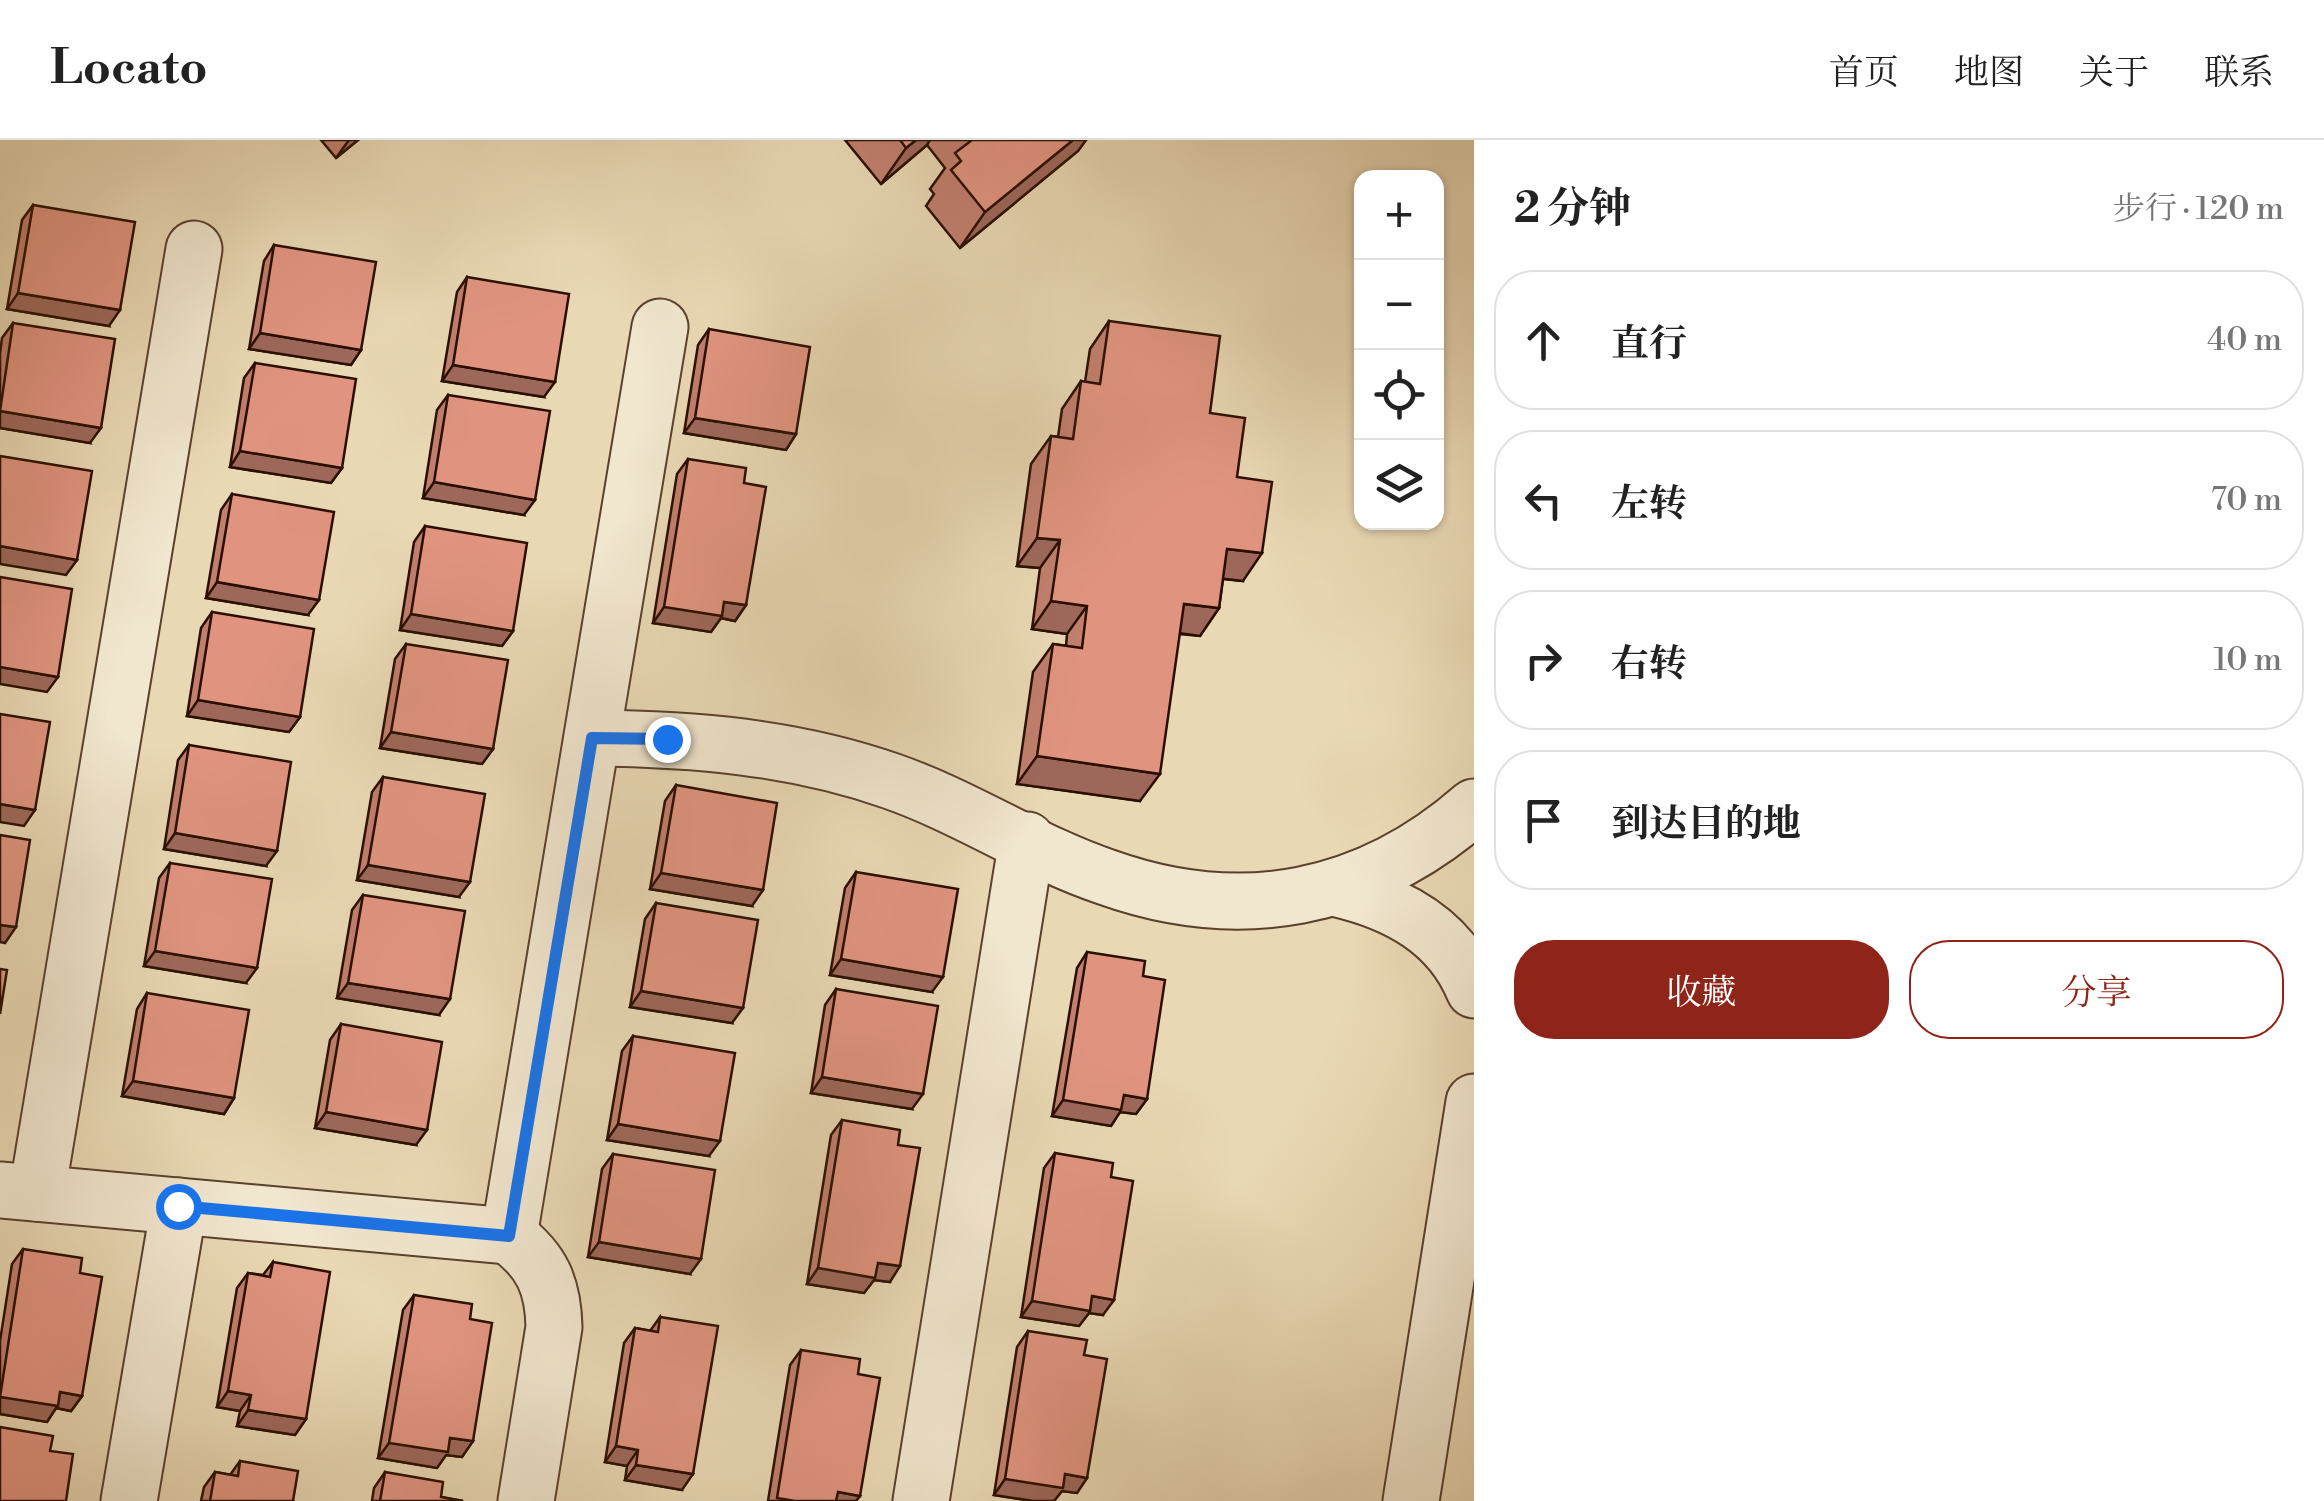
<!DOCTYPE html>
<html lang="zh">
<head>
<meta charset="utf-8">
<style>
	:root { --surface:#fff; --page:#f2f2f2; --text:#222; --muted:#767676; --line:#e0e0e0; --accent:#8f2418 }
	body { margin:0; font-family:"Libre Bodoni","Noto Serif SC",serif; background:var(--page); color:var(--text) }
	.controls { position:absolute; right:30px; top:30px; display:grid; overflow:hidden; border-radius:20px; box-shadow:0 2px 8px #0004 }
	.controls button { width:90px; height:90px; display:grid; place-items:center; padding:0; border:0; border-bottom:2px solid var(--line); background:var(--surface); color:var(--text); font:50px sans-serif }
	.stop { position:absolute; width:30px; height:30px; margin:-22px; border:8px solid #1a73e8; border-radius:50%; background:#fff }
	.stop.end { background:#1a73e8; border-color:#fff; box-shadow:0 2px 10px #0008 }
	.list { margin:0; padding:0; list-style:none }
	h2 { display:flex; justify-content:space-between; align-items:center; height:130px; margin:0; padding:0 40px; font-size:42px }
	h2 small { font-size:32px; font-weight:400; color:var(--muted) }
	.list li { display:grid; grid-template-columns:65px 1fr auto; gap:30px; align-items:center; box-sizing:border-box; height:140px; margin:0 20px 20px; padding:0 20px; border:2px solid var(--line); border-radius:40px }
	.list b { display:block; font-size:38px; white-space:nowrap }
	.list em { font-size:32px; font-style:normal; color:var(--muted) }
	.actions { display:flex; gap:20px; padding:30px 40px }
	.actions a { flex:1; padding:22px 0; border:2px solid var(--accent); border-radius:40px; text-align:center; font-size:35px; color:var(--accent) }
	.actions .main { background:var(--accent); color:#fff }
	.icon { flex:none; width:55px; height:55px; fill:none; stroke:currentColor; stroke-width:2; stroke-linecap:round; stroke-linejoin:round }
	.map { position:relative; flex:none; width:1474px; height:1361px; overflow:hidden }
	header { display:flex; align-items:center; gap:60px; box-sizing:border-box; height:140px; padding:0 50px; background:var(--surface); border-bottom:2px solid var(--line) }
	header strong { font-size:48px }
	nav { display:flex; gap:55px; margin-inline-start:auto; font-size:35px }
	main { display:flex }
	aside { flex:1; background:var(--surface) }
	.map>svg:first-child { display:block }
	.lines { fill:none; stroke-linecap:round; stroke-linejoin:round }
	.minor-casing { stroke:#5a412d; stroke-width:59 }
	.minor { stroke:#f1e6ce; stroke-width:55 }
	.wall { fill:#c17f6e; stroke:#2a0f00; stroke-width:2.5 }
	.shaded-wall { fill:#9d685a; stroke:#2a0f00; stroke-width:2.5 }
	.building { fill:#e09480; stroke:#2a0f00; stroke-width:2.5 }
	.route { stroke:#1a73e8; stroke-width:12 }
</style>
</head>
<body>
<header>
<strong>Locato</strong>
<nav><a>首页</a><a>地图</a><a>关于</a><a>联系</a></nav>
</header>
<main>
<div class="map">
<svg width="1474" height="1361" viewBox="0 0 1474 1361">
	<rect width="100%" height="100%" fill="#e9d8b4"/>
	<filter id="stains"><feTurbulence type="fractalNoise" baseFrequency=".002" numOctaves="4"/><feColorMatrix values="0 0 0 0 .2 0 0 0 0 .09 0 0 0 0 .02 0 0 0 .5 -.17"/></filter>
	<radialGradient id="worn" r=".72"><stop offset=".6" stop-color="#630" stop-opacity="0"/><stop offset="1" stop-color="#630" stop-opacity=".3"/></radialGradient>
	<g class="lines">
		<g class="minor-casing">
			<g id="minor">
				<path d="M592,598c102,1 202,9 299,43 75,26 141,71 215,96 134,48 261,24 368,-70"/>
				<path d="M1338,749c59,14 112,42 136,101"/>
				<path d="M0,1050l509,46 151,-909"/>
				<path d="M37,1053l157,-944"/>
				<path d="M509,1096c33,25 44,49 45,91l-28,174"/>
				<path d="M129,1361l50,-295"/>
				<path d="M921,1361l106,-661"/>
				<path d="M1411,1361l63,-399"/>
			</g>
		</g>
		<use href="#minor" class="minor"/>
	</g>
	<g class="wall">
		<path d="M321,0h37l-22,18z"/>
		<path d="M845,0h241l-8,11 -118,97 -34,-42 8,-12 -4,-5 15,-21 -18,-23 -46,39z"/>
		<path d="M33,65l76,121 -102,-17 15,-89z"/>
		<path d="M274,105l87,105 -10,15 -102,-16 15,-88z"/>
		<path d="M467,137l77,120 -102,-16 15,-89z"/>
		<path d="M1109,181l101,92 27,64 6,104 -20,-2 -4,29 -19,28 -21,-2 -39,167 -123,-17 16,-112 20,-28 13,2 1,-12 -35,-5 8,-61 -23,-2 14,-102 20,-28 7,1 4,-28 19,-28 4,1 5,-33z"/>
		<path d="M13,183l77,120 -90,-15v-75l2,-15z"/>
		<path d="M709,189l87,105 -10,16 -102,-17 14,-88z"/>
		<path d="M255,223l87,105 -11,15 -101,-16 14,-89z"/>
		<path d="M448,255l76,120 -101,-17 14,-88z"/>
		<path d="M688,319l56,24 2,122 -11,16 -14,-3 -10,14 -58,-9 24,-149z"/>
		<path d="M232,354l76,121 -102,-17 15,-88z"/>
		<path d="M425,386l88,105 -11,15 -102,-16 14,-88z"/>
		<path d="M212,472l88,105 -11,15 -102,-16 14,-88z"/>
		<path d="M406,504l87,105 -11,15 -102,-16 15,-89z"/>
		<path d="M189,605l77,121 -102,-17 14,-89z"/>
		<path d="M383,637l76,120 -102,-17 15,-88z"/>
		<path d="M676,645l76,121 -102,-17 15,-88z"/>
		<path d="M170,723l76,120 -102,-17 15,-88z"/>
		<path d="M856,732l76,120 -102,-17 15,-87z"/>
		<path d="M363,755l76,120 -102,-17 15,-88z"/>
		<path d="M656,763l76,120 -102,-16 15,-88z"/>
		<path d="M1087,812l56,24 4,123 -11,15 -16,-2 -9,14 -59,-10 25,-148z"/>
		<path d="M836,849l76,120 -101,-16 14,-88z"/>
		<path d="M147,853l87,105 -10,16 -102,-18 15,-87z"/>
		<path d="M341,884l75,121 -101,-17 15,-88z"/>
		<path d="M633,896l76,120 -102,-16 15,-89z"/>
		<path d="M842,980l56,25 -8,137 -16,-2 -10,13 -57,-9 24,-149z"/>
		<path d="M1055,1013l56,24 -8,138 -14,-2 -10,13 -58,-9 23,-149z"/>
		<path d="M613,1014l77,120 -102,-17 14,-88z"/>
		<path d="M23,1109l57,24 2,123 -11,15 -15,-3 -9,14 -47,-8v-73l12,-77z"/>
		<path d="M273,1122l33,157 -11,16 -58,-9 3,-15 -23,-4 20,-119 11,-15 15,2z"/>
		<path d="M414,1155l56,24 3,122 -11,16 -16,-2 -9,13 -59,-10 25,-148z"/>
		<path d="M660,1177l22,173 -57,-10 2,-14 -22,-4 19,-119 11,-15 15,3z"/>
		<path d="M1028,1191l56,24 3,123 -10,15 -15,-2 -8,10h-21l-39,-6 23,-148z"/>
		<path d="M801,1210l57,24 -2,127h-88l22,-136z"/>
		<path d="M240,1321l53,40h-92l3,-14 11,-15 15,3z"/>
		<path d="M385,1332l56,25 22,4h-91l2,-13z"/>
	</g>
	<g class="shaded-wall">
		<path d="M349,0h9l-22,18z"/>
		<path d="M916,0h14l-3,5 -46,39 25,-36z"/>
		<path d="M1073,0h13l-8,11 -118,97 25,-36z"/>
		<path d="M18,153l102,17 -11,16 -102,-17z"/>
		<path d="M260,193l101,17 -10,15 -102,-16z"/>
		<path d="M453,225l102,17 -11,15 -102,-16z"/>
		<path d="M0,271l101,17 -11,15 -90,-15z"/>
		<path d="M695,278l101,16 -10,16 -102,-17z"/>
		<path d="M240,311l102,17 -11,15 -101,-16z"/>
		<path d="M434,342l101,18 -11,15 -101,-17z"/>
		<path d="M1037,398l23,2 -20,28 -23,-2z"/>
		<path d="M0,406l77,14 -11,15 -66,-11z"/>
		<path d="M1227,409l35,4 -19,28 -35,-4z"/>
		<path d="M217,442l102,18 -11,15 -102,-17z"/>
		<path d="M1051,461l36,5 -20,28 -35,-5z"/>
		<path d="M724,462l22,3 -11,16 -14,-3 -10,14 -58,-9 11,-16z"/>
		<path d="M1184,464l35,4 -19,28 -36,-5z"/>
		<path d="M411,474l102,17 -11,15 -102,-16z"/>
		<path d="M0,527l58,10 -11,15 -47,-8z"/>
		<path d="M198,560l102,17 -11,15 -102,-16z"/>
		<path d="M391,592l102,17 -11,15 -102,-16z"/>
		<path d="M1037,616l123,18 -20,27 -123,-17z"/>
		<path d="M0,664l35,6 -11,16 -24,-4z"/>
		<path d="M175,693l102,18 -11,15 -102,-17z"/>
		<path d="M368,725l102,17 -11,15 -102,-17z"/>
		<path d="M661,733l102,17 -11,16 -102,-17z"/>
		<path d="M0,785l16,2 -11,16 -5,-1z"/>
		<path d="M155,811l102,17 -11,15 -102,-17z"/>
		<path d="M841,819l102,18 -11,15 -102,-17z"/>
		<path d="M348,843l102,16 -11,16 -102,-17z"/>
		<path d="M641,851l102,17 -11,15 -102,-16z"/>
		<path d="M822,937l101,17 -11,15 -101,-16z"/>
		<path d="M133,941l101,17 -10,16 -102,-18z"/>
		<path d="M1124,955l23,4 -11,15 -16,-2 -9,14 -59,-10 11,-16z"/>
		<path d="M326,972l101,18 -11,15 -101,-17z"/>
		<path d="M618,984l102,17 -11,15 -102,-16z"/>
		<path d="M599,1102l102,17 -11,15 -102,-17z"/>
		<path d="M878,1123l22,3 -10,16 -16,-2 -10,13 -57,-9 11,-16z"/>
		<path d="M1092,1156l22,4 -11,15 -14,-2 -10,13 -58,-9 11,-16z"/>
		<path d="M228,1251l23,4 -11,16 -23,-4z"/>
		<path d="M60,1252l22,4 -11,15 -15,-3 -9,14 -47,-8v-17z"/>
		<path d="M248,1270l58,9 -11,16 -58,-9z"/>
		<path d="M450,1298l23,3 -11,16 -16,-2 -9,13 -59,-10 11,-15z"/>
		<path d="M616,1306l22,4 -11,16 -22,-4z"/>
		<path d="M636,1325l57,9 -11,16 -57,-10z"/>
		<path d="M1065,1334l22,4 -10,15 -15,-2 -8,10h-21l-39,-6 11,-16z"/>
		<path d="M838,1352l22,4 -4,5h-24z"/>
	</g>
	<g class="building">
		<path d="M900,0h16l-10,8z"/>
		<path d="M972,0h101l-88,72 -34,-42 10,-9 -6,-8z"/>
		<path d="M33,65l102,17 -15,88 -102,-17z"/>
		<path d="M274,105l102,17 -15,88 -101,-17z"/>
		<path d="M467,137l102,17 -14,88 -102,-17z"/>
		<path d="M1109,181l111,15 -10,77 35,5 -8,59 35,5 -10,71 -35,-4 -8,59 -35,-4 -24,170 -123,-18 16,-112 29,4 5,-42 -36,-5 9,-61 -23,-2 14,-102 22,3 8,-58 19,3z"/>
		<path d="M13,183l102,16 -14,89 -101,-17z"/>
		<path d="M709,189l101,18 -14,87 -101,-16z"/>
		<path d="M255,223l101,16 -14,89 -102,-17z"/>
		<path d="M448,255l102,16 -15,89 -101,-18z"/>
		<path d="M0,316l92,15 -15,89 -77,-14z"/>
		<path d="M688,319l58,9 -2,15 22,4 -20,118 -22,-3 -2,14 -58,-9z"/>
		<path d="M232,354l102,18 -15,88 -102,-18z"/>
		<path d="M425,386l102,17 -14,88 -102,-17z"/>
		<path d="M0,437l72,12 -14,88 -58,-10z"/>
		<path d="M212,472l102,17 -14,88 -102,-17z"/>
		<path d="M406,504l102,16 -15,89 -102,-17z"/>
		<path d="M0,574l50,8 -15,88 -35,-6z"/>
		<path d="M189,605l102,17 -14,89 -102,-18z"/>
		<path d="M383,637l102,17 -15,88 -102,-17z"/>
		<path d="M676,645l101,18 -14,87 -102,-17z"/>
		<path d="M0,695l30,5 -14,87 -16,-2z"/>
		<path d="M170,723l102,16 -15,89 -102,-17z"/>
		<path d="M856,732l102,17 -15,88 -102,-18z"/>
		<path d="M363,755l102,16 -15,88 -102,-16z"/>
		<path d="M656,763l102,17 -15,88 -102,-17z"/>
		<path d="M1087,812l58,9 -2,15 22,4 -18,119 -23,-4 -3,15 -58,-10z"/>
		<path d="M0,829l7,1 -7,44z"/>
		<path d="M836,849l102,17 -15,88 -101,-17z"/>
		<path d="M147,853l102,17 -15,88 -101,-17z"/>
		<path d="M341,884l101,18 -15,88 -101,-18z"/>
		<path d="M633,896l102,17 -15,88 -102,-17z"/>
		<path d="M842,980l58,10 -2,15 22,3 -20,118 -22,-3 -3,15 -57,-10z"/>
		<path d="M1055,1013l58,10 -2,14 22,4 -19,119 -22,-4 -2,15 -58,-10z"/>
		<path d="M613,1014l102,16 -14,89 -102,-17z"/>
		<path d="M23,1109l59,9 -2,15 22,4 -20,119 -22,-4 -2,14 -58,-9z"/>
		<path d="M273,1122l57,10 -24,147 -58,-9 3,-15 -23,-4 20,-118 22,4z"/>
		<path d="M414,1155l58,9 -2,15 22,4 -19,118 -23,-3 -2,14 -59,-9z"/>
		<path d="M660,1177l58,9 -25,148 -57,-9 2,-15 -22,-4 19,-118 23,4z"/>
		<path d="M1028,1191l59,9 -3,15 23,4 -20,119 -22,-4 -2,14 -58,-9z"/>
		<path d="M801,1210l59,9 -2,15 22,4 -20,118 -22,-4 -2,9h-41l-18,-3z"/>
		<path d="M0,1287l53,9 -3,15 23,3 -7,47h-66z"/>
		<path d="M240,1321l58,10 -5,30h-83l5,-29 23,4z"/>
		<path d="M385,1332l58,10 -2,15 22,4h-83z"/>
	</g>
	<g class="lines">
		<path class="route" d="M178,1066l331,30 83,-498 75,1"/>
	</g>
	<rect width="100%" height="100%" filter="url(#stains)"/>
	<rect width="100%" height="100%" fill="url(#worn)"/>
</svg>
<div class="controls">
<button>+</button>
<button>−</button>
<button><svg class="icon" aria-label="locate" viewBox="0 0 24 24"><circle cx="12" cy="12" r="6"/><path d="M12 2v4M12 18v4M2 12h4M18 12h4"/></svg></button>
<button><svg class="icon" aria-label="layers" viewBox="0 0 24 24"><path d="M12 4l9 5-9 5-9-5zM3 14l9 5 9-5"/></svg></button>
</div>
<div class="stop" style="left:178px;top:1066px"></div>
<div class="stop end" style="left:667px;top:599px"></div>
</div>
<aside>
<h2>2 分钟<small>步行 · 120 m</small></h2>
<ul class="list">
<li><svg class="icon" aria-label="ahead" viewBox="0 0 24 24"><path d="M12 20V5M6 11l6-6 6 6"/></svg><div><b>直行</b></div><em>40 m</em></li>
<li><svg class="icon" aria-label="left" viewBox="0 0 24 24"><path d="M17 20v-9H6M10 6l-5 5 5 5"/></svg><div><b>左转</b></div><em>70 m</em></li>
<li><svg class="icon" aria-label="right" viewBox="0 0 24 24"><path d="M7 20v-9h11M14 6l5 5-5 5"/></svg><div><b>右转</b></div><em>10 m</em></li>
<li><svg class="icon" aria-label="arrive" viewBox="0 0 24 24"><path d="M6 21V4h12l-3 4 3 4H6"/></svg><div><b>到达目的地</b></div></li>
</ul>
<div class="actions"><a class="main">收藏</a><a>分享</a></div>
</aside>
</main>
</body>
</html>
